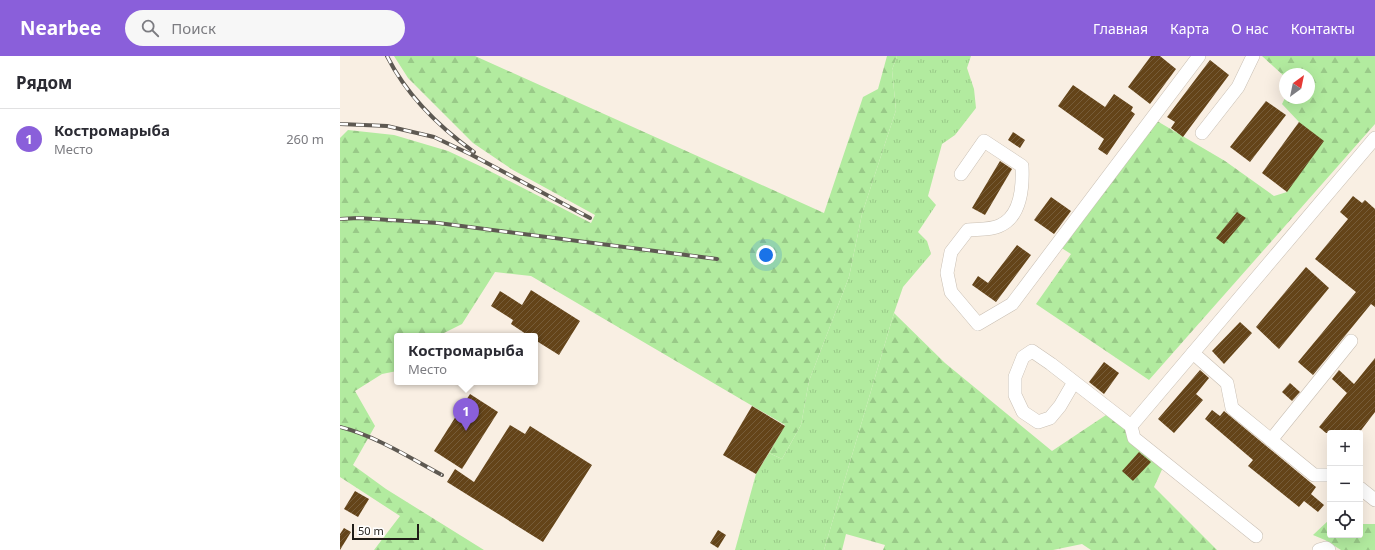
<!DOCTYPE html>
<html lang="ru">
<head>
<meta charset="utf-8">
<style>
	:root { --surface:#fff; --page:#f7f7f7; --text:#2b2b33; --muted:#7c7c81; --line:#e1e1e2; --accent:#8a5fda }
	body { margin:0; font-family:"Noto Sans",sans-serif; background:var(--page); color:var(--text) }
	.controls { position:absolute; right:12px; bottom:12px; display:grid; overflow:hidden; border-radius:4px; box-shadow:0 4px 16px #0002 }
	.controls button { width:36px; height:36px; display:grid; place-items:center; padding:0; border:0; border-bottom:1px solid var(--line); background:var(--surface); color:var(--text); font:20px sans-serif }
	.compass { position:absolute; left:939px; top:12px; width:36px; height:36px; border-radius:50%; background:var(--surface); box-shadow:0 4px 16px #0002; rotate:33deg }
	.scale { position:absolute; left:12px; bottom:10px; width:67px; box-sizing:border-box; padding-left:4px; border:2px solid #201d18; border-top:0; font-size:11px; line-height:14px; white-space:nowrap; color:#201d18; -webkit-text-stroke:3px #fff; paint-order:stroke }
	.you { position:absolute; left:426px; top:199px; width:14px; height:14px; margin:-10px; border:3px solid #fff; border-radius:50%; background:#1a73e8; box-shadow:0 0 0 6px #1a73e833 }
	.badge { display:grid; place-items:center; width:26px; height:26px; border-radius:50%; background:var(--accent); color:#fff; font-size:13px; font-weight:700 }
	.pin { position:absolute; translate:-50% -33px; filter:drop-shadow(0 1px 2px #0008) }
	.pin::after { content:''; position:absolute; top:21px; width:14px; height:12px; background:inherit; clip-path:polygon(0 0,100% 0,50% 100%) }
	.popup { position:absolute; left:54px; top:277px; width:144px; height:52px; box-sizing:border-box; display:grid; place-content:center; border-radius:4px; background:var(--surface); filter:drop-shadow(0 1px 3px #0005); font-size:13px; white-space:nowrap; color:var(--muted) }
	.popup b { font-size:15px; color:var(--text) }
	.popup::after { content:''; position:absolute; left:50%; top:100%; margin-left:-8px; border:8px solid transparent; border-top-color:var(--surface) }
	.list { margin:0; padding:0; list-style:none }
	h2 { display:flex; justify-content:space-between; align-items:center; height:52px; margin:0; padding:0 16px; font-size:17px }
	h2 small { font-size:13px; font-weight:400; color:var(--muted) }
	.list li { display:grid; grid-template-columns:26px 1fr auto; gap:12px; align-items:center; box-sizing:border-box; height:60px; padding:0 16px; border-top:1px solid var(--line) }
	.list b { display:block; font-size:15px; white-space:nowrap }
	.list p { margin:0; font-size:13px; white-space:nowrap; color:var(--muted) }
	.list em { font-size:13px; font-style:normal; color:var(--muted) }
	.icon { flex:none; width:22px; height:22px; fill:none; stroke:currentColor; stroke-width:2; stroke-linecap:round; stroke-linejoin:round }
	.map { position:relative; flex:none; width:1035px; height:494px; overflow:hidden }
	header { display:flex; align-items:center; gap:24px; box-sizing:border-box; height:56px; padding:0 20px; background:var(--accent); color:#fff }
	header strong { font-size:19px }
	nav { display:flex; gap:22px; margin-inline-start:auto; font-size:14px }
	.search { width:280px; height:36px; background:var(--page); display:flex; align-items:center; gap:10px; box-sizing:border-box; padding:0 14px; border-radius:22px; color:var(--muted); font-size:15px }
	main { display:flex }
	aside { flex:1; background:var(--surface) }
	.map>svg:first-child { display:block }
	.grass { fill:url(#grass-tufts) }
	.forest { fill:url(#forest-firs) }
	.building { fill:url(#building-hatch) }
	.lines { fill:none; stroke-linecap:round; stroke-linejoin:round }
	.minor-casing { stroke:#c9bfb3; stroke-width:14 }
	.minor { stroke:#fff; stroke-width:13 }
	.rail-casing { stroke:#5e5952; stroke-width:4 }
	.rail { stroke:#fff; stroke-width:2.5; stroke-dasharray:8; stroke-linecap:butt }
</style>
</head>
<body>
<header>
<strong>Nearbee</strong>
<div class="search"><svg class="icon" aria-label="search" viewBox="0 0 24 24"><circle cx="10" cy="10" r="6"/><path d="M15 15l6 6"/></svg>Поиск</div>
<nav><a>Главная</a><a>Карта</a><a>О нас</a><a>Контакты</a></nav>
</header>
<main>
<aside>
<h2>Рядом<small></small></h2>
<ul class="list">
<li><span class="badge">1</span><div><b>Костромарыба</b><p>Место</p></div><em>260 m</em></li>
</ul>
</aside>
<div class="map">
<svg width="1035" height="494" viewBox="0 0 1035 494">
	<defs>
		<pattern id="grass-tufts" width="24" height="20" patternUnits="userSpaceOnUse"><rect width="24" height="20" fill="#b2eb9f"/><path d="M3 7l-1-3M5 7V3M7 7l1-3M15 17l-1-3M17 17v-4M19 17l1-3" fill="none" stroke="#99c988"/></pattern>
		<pattern id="forest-firs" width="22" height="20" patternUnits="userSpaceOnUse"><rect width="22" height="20" fill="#b2eb9f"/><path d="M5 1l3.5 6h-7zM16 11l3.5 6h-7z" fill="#99c988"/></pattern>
		<pattern id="building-hatch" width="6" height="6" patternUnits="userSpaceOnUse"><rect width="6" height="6" fill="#644419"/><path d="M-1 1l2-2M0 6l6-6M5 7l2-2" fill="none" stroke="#765c39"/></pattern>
	</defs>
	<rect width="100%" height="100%" fill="#f9efe3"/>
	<path class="grass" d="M557,0h74l-4,12 7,21 2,19 -21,27 -13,9 -14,52 8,9 -18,27 9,9 4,13 -28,33 -9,26 -70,237h-89l21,-76 13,-21 13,6 19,-34 8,-44 40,-104 13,-63 34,-104 -4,-40z"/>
	<g class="forest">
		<path d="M54,0h81l349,157 39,-116 15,-8 9,-33h10l-5,14 4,40 -34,104 -13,63 -40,104 -8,44 -19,34 -13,-6 16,-28 -254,-149 -36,-4 -33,52 -24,12h-41v35l-15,3 -27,17 20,35 -22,39 33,24 98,61h-110l26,-34 -60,-39v-339l8,-8 46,5 54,16 34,16 109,56 4,-8 -82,-45 -40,-27 -65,-65z"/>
		<path d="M922,0h113v68l-226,256 -113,-76 35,-50 -11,-7 97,-126 68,40 49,35 13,-4 12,-70 -17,-18 3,-6h24v-24h-24v3z"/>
		<path d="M554,257l51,50 107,88 60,-40 53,52 -11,24 63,63h-126l-9,-6 -29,6h-170l2,-5 -39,-11 -4,16h-18z"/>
		<path d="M990,463v16h30v-11h15v26h-34l-16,-10 -12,-5z"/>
	</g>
	<g class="building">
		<path d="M811,0h9l16,13 -26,35 -22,-17z"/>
		<path d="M870,4l19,15 -46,62 -12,-9 4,-6 -8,-5z"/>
		<path d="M733,29l32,22 9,-13 19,13 -2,4 4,3 -28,41 -9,-6 6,-10 -46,-33z"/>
		<path d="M926,45l20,14 -36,47 -20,-15z"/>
		<path d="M959,66l25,19 -37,51 -25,-19z"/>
		<path d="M673,76l12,8 -5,8 -12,-8z"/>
		<path d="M660,105l12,8 -27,46 -13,-7z"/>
		<path d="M1013,140l9,7 3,-3 10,9v98l-4,-3 -58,71 -15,-13 58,-70 -41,-33 33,-40 -8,-7z"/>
		<path d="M711,141l20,14 -17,23 -20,-14z"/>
		<path d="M897,156l9,6 -22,26 -8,-6z"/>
		<path d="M677,189l14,10 -35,47 -24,-17 6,-9 10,7z"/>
		<path d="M966,211l23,21 -50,61 -23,-22z"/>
		<path d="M191,234l49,31 -21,34 -24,-15v-4h-6l-18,-12 2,-4 -22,-14 9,-15 22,14z"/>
		<path d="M900,266l12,11 -28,31 -12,-13z"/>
		<path d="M1035,302v54l-16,21h-33l-7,-6 28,-34 -15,-14 7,-9 15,14z"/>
		<path d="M764,306l15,11 -15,21 -15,-12z"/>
		<path d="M860,314l9,8 -13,16 7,6 -29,33 -16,-14z"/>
		<path d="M950,327l10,9 -8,9 -10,-9z"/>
		<path d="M130,338l28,18 -36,57 -28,-18z"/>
		<path d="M412,350l33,20 -29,48 -33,-19z"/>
		<path d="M872,354l8,6 4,-5 92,76 -5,7 13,11 -6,7 -14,-11 -5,6 -51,-41 5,-6 -48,-41z"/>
		<path d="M170,369l15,9 5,-8 62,39 -49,77 -96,-60 8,-13 19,13z"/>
		<path d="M799,396l12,10 -18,19 -11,-10z"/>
		<path d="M15,435l14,8 -11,18 -14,-8z"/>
		<path d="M4,472l7,4 -11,18v-16z"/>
		<path d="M378,474l8,5 -8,13 -8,-5z"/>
	</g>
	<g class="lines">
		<g class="minor-casing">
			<g id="minor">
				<path d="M862,77l36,-46 15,-31"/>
				<path d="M621,118l23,-33 38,25c1,21 -1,51 -23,60 -9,4 -22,3 -31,4l-17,22 -4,21 4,19 27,32 34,-20 187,-248"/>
				<path d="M853,297l34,30 5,25 82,67h16"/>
				<path d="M734,326l-14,24 -10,12 -12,4 -15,-10 -8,-17v-18l8,-20 9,-6 19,13 80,62 3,12 122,98"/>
				<path d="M791,370l244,-288"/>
				<path d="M931,384l80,-99"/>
				<path d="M1020,432l15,12"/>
				<path d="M979,494l7,-2 3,2"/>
			</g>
		</g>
		<use href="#minor" class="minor"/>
		<g class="rail-casing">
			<g id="rail">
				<path d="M47,0c20,40 51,70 87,96"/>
				<path d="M0,68l47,2 47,11 36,17 120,64"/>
				<path d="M0,163l18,-1 80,5 279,36"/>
				<path d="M0,371c36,9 70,31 102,48"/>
			</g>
		</g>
		<use href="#rail" class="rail"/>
	</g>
</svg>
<div class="controls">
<button>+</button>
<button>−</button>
<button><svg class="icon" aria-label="locate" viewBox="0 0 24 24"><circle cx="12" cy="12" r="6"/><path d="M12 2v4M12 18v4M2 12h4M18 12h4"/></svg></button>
</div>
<svg class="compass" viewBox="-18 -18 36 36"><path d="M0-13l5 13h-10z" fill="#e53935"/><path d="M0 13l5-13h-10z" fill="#7c7c81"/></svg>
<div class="scale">50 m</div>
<div class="you"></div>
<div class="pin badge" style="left:126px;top:375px">1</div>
<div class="popup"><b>Костромарыба</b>Место</div>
</div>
</main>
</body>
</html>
